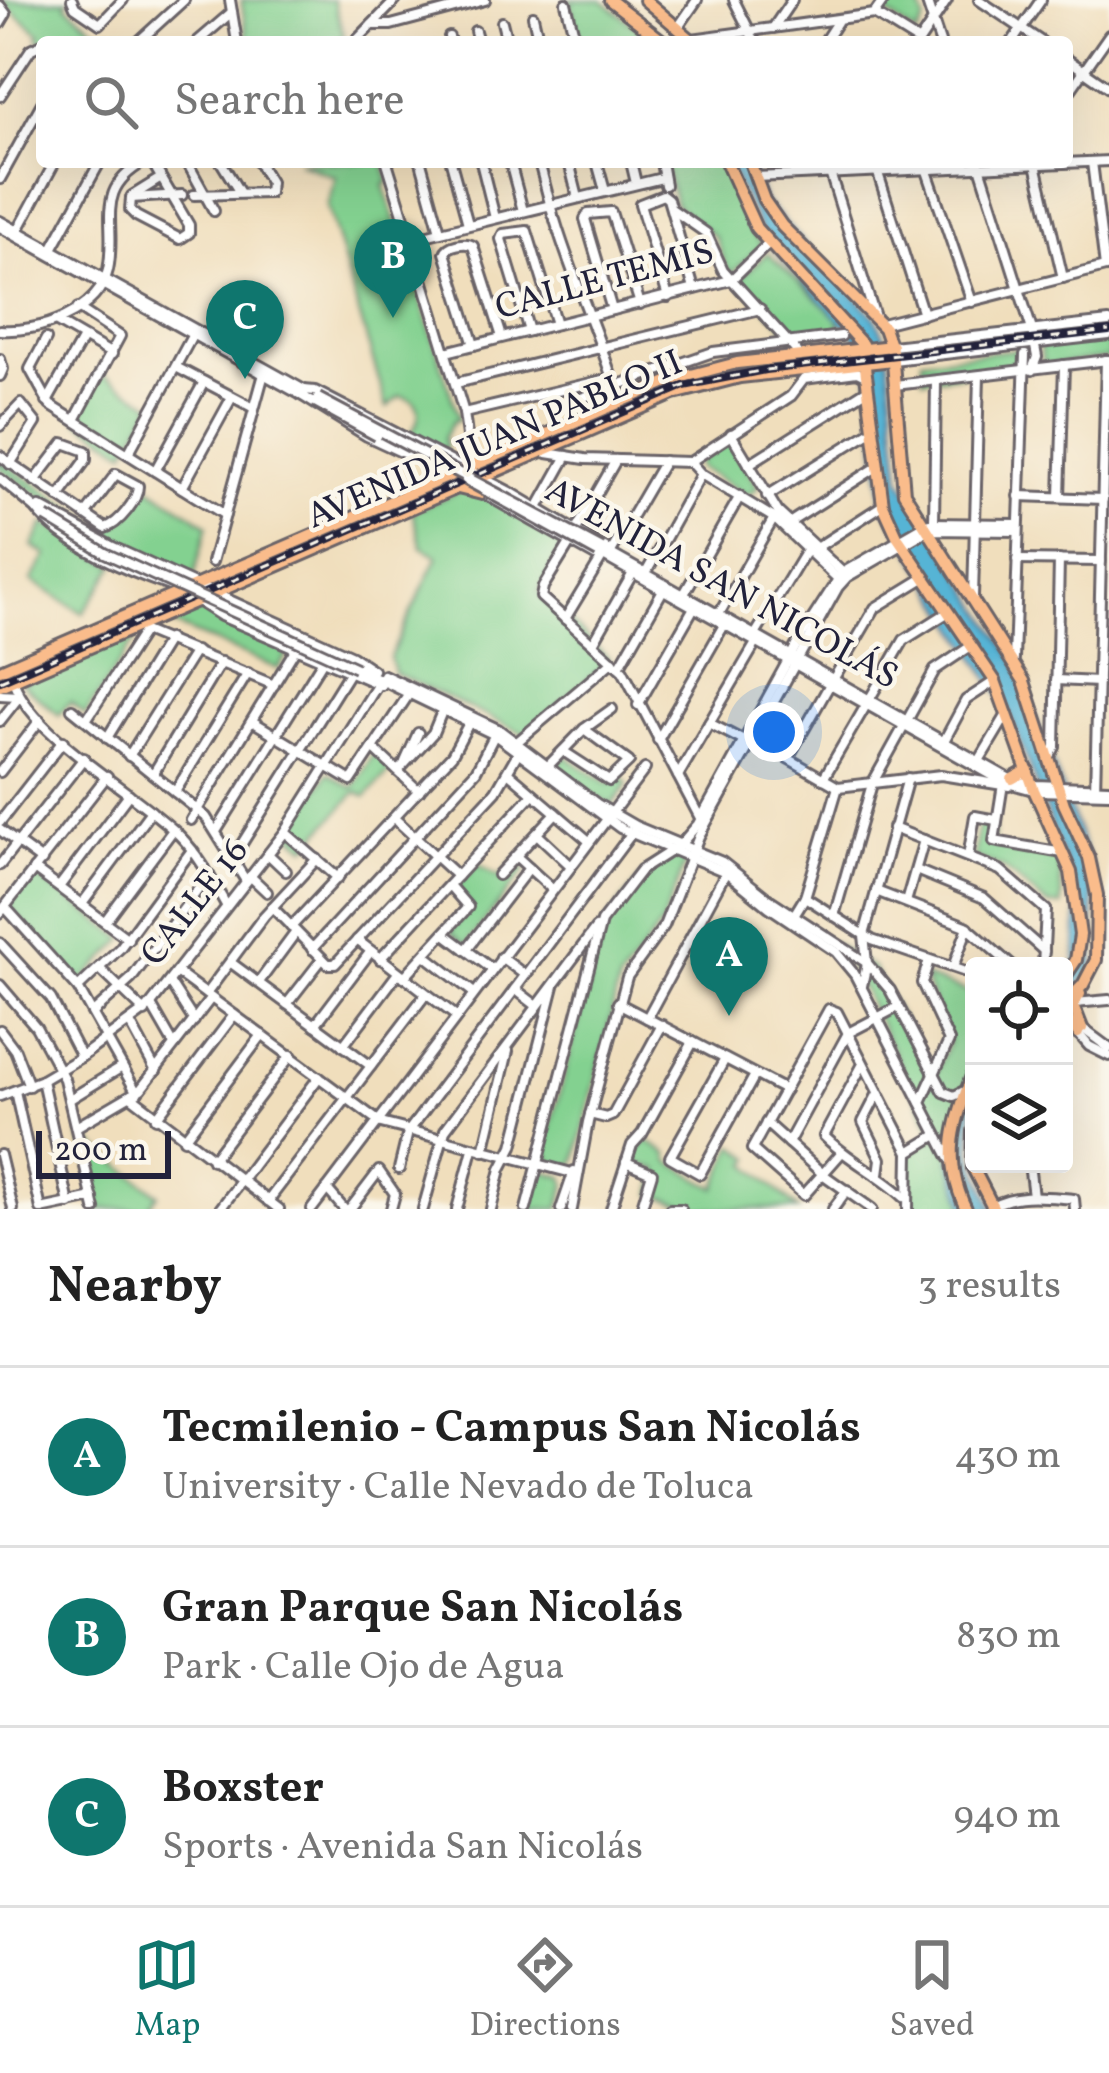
<!DOCTYPE html>
<html lang="en">
<head>
<meta charset="utf-8">
<style>
	:root { --surface:#fff; --page:#f2f2f2; --text:#222; --muted:#767676; --line:#e0e0e0; --accent:#0f766e }
	body { margin:0; font-family:Vollkorn,serif; background:var(--page); color:var(--text) }
	.controls { position:absolute; right:36px; bottom:36px; display:grid; overflow:hidden; border-radius:12px; box-shadow:0 12px 48px #0002 }
	.controls button { width:108px; height:108px; display:grid; place-items:center; padding:0; border:0; border-bottom:3px solid var(--line); background:var(--surface); color:var(--text); font:60px sans-serif }
	.scale { position:absolute; left:36px; bottom:30px; width:135px; box-sizing:border-box; padding-left:12px; border:6px solid #22223b; border-top:0; font-size:33px; line-height:42px; white-space:nowrap; color:#22223b; -webkit-text-stroke:9px #fbf7ec; paint-order:stroke }
	.you { position:absolute; left:774px; top:732px; width:42px; height:42px; margin:-30px; border:9px solid #fff; border-radius:50%; background:#1a73e8; box-shadow:0 0 0 18px #1a73e833 }
	.badge { display:grid; place-items:center; width:78px; height:78px; border-radius:50%; background:var(--accent); color:#fff; font-size:39px; font-weight:700 }
	.pin { position:absolute; translate:-50% -99px; filter:drop-shadow(0 3px 6px #0008) }
	.pin::after { content:''; position:absolute; top:63px; width:42px; height:36px; background:inherit; clip-path:polygon(0 0,100% 0,50% 100%) }
	.list { margin:0; padding:0; list-style:none }
	h2 { display:flex; justify-content:space-between; align-items:center; height:156px; margin:0; padding:0 48px; font-size:51px }
	h2 small { font-size:39px; font-weight:400; color:var(--muted) }
	.list li { display:grid; grid-template-columns:78px 1fr auto; gap:36px; align-items:center; box-sizing:border-box; height:180px; padding:0 48px; border-top:3px solid var(--line) }
	.list b { display:block; font-size:45px; white-space:nowrap }
	.list p { margin:0; font-size:39px; white-space:nowrap; color:var(--muted) }
	.list em { font-size:39px; font-style:normal; color:var(--muted) }
	.icon { flex:none; width:66px; height:66px; fill:none; stroke:currentColor; stroke-width:2; stroke-linecap:round; stroke-linejoin:round }
	.map { position:relative; flex:none; width:1109px; height:1209px; overflow:hidden }
	.search { position:absolute; background:var(--surface); box-shadow:0 12px 48px #0002; left:36px; right:36px; top:36px; height:132px; display:flex; align-items:center; gap:30px; box-sizing:border-box; padding:0 42px; border-radius:12px; color:var(--muted); font-size:45px }
	.sheet { height:696px; background:var(--surface) }
	nav { display:flex; justify-content:space-around; align-items:center; box-sizing:border-box; height:168px; border-top:3px solid var(--line); background:var(--surface); font-size:33px; color:var(--muted) }
	nav a { display:grid; justify-items:center; gap:6px }
	nav .on { color:var(--accent) }
	.map>svg:first-child { display:block }
	.green { fill:#83d190; stroke:#527a66; stroke-width:3 }
	.water { fill:#57b4d5; stroke:#3c6b88; stroke-width:3 }
	.lines { fill:none; stroke-linecap:round; stroke-linejoin:round }
	.minor-casing { stroke:#6a6468; stroke-width:14 }
	.major-casing { stroke:#6a6468; stroke-width:16 }
	.minor { stroke:#fff; stroke-width:8 }
	.major { stroke:#fabc8b; stroke-width:10 }
	.rail-casing { stroke:#22223b; stroke-width:8 }
	.rail { stroke:#fbf7ec; stroke-width:3; stroke-dasharray:9; stroke-linecap:butt }
	.minor-bridge-casing { stroke:#6a6468; stroke-width:14; stroke-linecap:butt }
	.minor-bridge { stroke:#fff; stroke-width:8 }
	.labels { text-anchor:middle; dominant-baseline:central; stroke-width:9; stroke-linejoin:round; paint-order:stroke }
	.street-label { font-size:36px; fill:#22223b; stroke:#fbf7ec }
</style>
</head>
<body>
<div class="map">
<svg width="1109" height="1209" viewBox="0 0 1109 1209">
	<rect width="100%" height="100%" fill="#fbf7ec"/>
	<filter id="ink" filterUnits="userSpaceOnUse"><feTurbulence type="fractalNoise" baseFrequency=".00833" numOctaves="2"/><feDisplacementMap in="SourceGraphic" scale="24" xChannelSelector="R" yChannelSelector="G"/><feConvolveMatrix kernelMatrix="1 2 1 2 8 2 1 2 1" color-interpolation-filters="sRGB"/></filter>
	<filter id="wash" filterUnits="userSpaceOnUse"><feTurbulence type="fractalNoise" baseFrequency=".004" numOctaves="4" result="noise"/><feDisplacementMap in="SourceGraphic" scale="48" xChannelSelector="R" yChannelSelector="G"/><feGaussianBlur stdDeviation="2.7" result="paint"/><feColorMatrix in="noise" values="0 0 0 0 0 0 0 0 0 0 0 0 0 0 0 0 0 1.4 0 .05"/><feComposite in="paint" operator="in"/></filter>
	<g filter="url(#wash)">
		<rect width="100%" height="100%" fill="#f0debc"/>
		<g class="green">
			<path d="M0,0h68l-2,5 46,37h-68l-6,-4 2,-4z"/>
			<path d="M241,0h92l11,36 -9,6h-87z"/>
			<path d="M570,0h32l46,36 -26,6h-43z"/>
			<path d="M891,0h27l7,21 -8,14 -34,-24z"/>
			<path d="M298,162h85l6,20 -5,3 75,235h-5l-10,17 2,11 -7,4 -31,-14c12,-17 19,-37 -8,-42l-13,11 -60,-201 9,-29z"/>
			<path d="M664,162h59l25,64 14,19 -32,30 -15,-38 -40,-33z"/>
			<path d="M767,253l72,66v13l-45,4 -56,-55z"/>
			<path d="M1109,338v20l-61,7 -6,-6 -2,-13z"/>
			<path d="M1022,349v7l-10,13 -89,10 -1,-20z"/>
			<path d="M102,374l51,30 -27,47 -49,-31z"/>
			<path d="M731,439l27,49 -11,7 -49,-28 1,-7z"/>
			<path d="M0,460l109,72 32,-36 1,-14 66,43 -15,54 -76,-32 -117,-78z"/>
			<path d="M464,489l14,1 88,52 -27,49 71,69 -85,74 -131,-61 -4,-16 48,-101 -16,-9 -10,-35z"/>
			<path d="M45,523l70,43 -32,47 -51,-32 15,-26 -14,-9z"/>
			<path d="M194,607l67,28 26,20 -9,14 -116,-49z"/>
			<path d="M140,632l-55,83 -15,-13 -11,13 -38,-32z"/>
			<path d="M374,753l18,16 -26,28 -10,-5 -49,55 -17,-14 38,-60 25,15z"/>
			<path d="M565,756l44,28 11,-9 8,9 -16,21 -19,-9 -39,-30z"/>
			<path d="M979,819l15,4v23l65,10 3,50 -15,-1 -44,-37 -29,-11z"/>
			<path d="M673,854l9,4 3,6 -24,61 -42,57 -43,179 -6,8c-15,-4 -24,-9 -24,-25l59,-221 41,-52z"/>
			<path d="M513,863l13,6 -60,76 -16,-13 20,-26 -16,-18 24,-24 22,13z"/>
			<path d="M33,874l92,65 -45,44 -72,-77z"/>
			<path d="M833,942l41,27 60,109 15,-36 -25,-65 50,17 -7,215h-59l1,-57 27,-16 -81,-161z"/>
			<path d="M81,1135l77,59 -11,15h-47z"/>
			<path d="M646,1140l22,14 1,7 47,27 18,-43 18,13 -4,6 50,45h-101l-45,-15 7,-24 -27,-9 5,-15z"/>
			<path d="M540,1170l24,7 2,7 -7,25h-29z"/>
		</g>
		<g class="water">
			<path d="M726,162h24l14,38 111,117 11,22 15,140 113,180 79,212 1,96 -30,36v-25l12,-18 1,-65 -68,-183 -126,-207 -17,-156 -98,-105z"/>
			<path d="M974,1072l-3,78 23,59h-28l-16,-50z"/>
		</g>
	</g>
	<g filter="url(#ink)">
		<g class="lines">
			<g class="minor-casing">
				<g id="minor">
					<path d="M72,0l3,7 25,17 23,-24"/>
					<path d="M230,0l7,42"/>
					<path d="M734,0l21,42"/>
					<path d="M926,0l14,42"/>
					<path d="M979,0l63,42"/>
					<path d="M566,3l10,39"/>
					<path d="M0,6l6,8 -6,10"/>
					<path d="M874,14l10,-14"/>
					<path d="M533,16l6,26"/>
					<path d="M502,22l5,20"/>
					<path d="M372,25h19l94,-25"/>
					<path d="M679,26l18,-26"/>
					<path d="M773,28l19,-28"/>
					<path d="M475,31l3,11"/>
					<path d="M449,37l1,5"/>
					<path d="M692,39l182,-25 45,28 28,-42"/>
					<path d="M138,42l46,-42"/>
					<path d="M197,42l35,-30"/>
					<path d="M355,42l41,-42"/>
					<path d="M642,42l16,-4"/>
					<path d="M824,42l13,-20"/>
					<path d="M1012,42l29,-42"/>
					<path d="M1067,59l42,29"/>
					<path d="M1067,95l42,-60"/>
					<path d="M0,96l31,-47 11,-5"/>
					<path d="M187,162l27,49"/>
					<path d="M221,162l19,31"/>
					<path d="M387,162l77,251 7,53"/>
					<path d="M421,162l19,69"/>
					<path d="M451,162l17,62"/>
					<path d="M481,162l14,56"/>
					<path d="M510,162l13,49"/>
					<path d="M539,162l14,53"/>
					<path d="M569,162l9,36"/>
					<path d="M597,162l8,29"/>
					<path d="M631,162l5,21"/>
					<path d="M661,162l4,23"/>
					<path d="M837,162l-6,14 44,141"/>
					<path d="M1092,162l13,105"/>
					<path d="M979,163l53,167 5,27 -5,13"/>
					<path d="M1036,164l27,114"/>
					<path d="M926,168l46,134"/>
					<path d="M877,170l46,144"/>
					<path d="M755,177l354,-16"/>
					<path d="M0,179l42,-76"/>
					<path d="M194,195l75,-2 1,-11 -12,-20"/>
					<path d="M132,196l29,-18"/>
					<path d="M131,198l-1,12 6,6 44,23 9,-6v-8l-37,-63"/>
					<path d="M131,198l51,-3"/>
					<path d="M673,210l33,23 17,37 77,85"/>
					<path d="M555,220c17,57 42,109 59,165"/>
					<path d="M0,221l306,170"/>
					<path d="M0,227l303,169"/>
					<path d="M16,234l39,-72"/>
					<path d="M416,238l246,-60"/>
					<path d="M52,249l48,-87"/>
					<path d="M668,297l-28,-93 23,-9 5,4 26,90"/>
					<path d="M612,310l-27,-91 3,-5 23,-2 29,92"/>
					<path d="M57,322l55,32"/>
					<path d="M882,324l227,-58"/>
					<path d="M0,330c38,3 98,-17 108,-60 10,-47 -16,-79 36,-108"/>
					<path d="M529,331l-28,-92 2,-5 24,-3 29,93"/>
					<path d="M46,339l-16,30 20,36 175,110"/>
					<path d="M474,345l-29,-92c2,-8 21,-12 28,-7l29,91"/>
					<path d="M892,346l217,-24"/>
					<path d="M446,352l285,-72 37,-36"/>
					<path d="M0,359l3,10 -3,7"/>
					<path d="M893,360l216,-25"/>
					<path d="M176,367l78,41"/>
					<path d="M456,383l304,-74"/>
					<path d="M895,385l213,-25"/>
					<path d="M304,390l11,1 195,101 101,60 53,-91"/>
					<path d="M301,395l66,41 84,39"/>
					<path d="M581,398l132,-46 128,-16"/>
					<path d="M47,402l36,-64"/>
					<path d="M464,413l148,-35"/>
					<path d="M75,420l45,-84 -42,-28"/>
					<path d="M0,426l21,-22 15,19 -26,41"/>
					<path d="M731,434l47,78 64,60"/>
					<path d="M547,453l38,6 105,3 101,-66 13,-17 53,-7 10,5"/>
					<path d="M128,454l64,-118"/>
					<path d="M0,456l105,72c14,-4 33,-28 33,-42l-22,-12 -31,41"/>
					<path d="M690,462l11,12 73,44 64,61"/>
					<path d="M749,464l119,-75"/>
					<path d="M155,471l49,-89"/>
					<path d="M0,479l40,33"/>
					<path d="M35,481l29,-38 22,8v9l-27,37"/>
					<path d="M182,488l50,-91"/>
					<path d="M479,491l116,65h8l-38,63"/>
					<path d="M767,496l106,-66"/>
					<path d="M1019,496l84,3"/>
					<path d="M1060,497l4,-132"/>
					<path d="M40,507l73,40 239,109 21,14"/>
					<path d="M538,508l29,-52"/>
					<path d="M37,510c25,34 93,62 132,76"/>
					<path d="M789,523l88,-56"/>
					<path d="M934,523l2,-142"/>
					<path d="M576,530l40,-70"/>
					<path d="M570,543l-27,44 -2,10 82,74 77,147"/>
					<path d="M816,548l67,-43"/>
					<path d="M602,549l408,230 26,6 72,3"/>
					<path d="M598,553l406,229 33,9 72,2"/>
					<path d="M1017,560l84,1"/>
					<path d="M212,562l53,-192"/>
					<path d="M646,573l55,-99"/>
					<path d="M684,594l56,-98"/>
					<path d="M973,597l6,-221"/>
					<path d="M193,598l28,18 160,69"/>
					<path d="M719,614l55,-96"/>
					<path d="M755,635l52,-86"/>
					<path d="M593,643l40,-70"/>
					<path d="M1014,659l11,-304"/>
					<path d="M619,667l44,-77"/>
					<path d="M356,668l139,67 125,93 106,44 43,35 67,45 19,23 95,184"/>
					<path d="M384,675l114,54 99,75 38,22 87,36 44,35 101,66 23,27 54,102 10,4 12,-6"/>
					<path d="M834,678l41,-70 49,-30"/>
					<path d="M1056,680l42,2"/>
					<path d="M14,683c22,56 120,108 165,152 20,20 33,45 47,70"/>
					<path d="M0,695l18,1"/>
					<path d="M638,705l58,-101"/>
					<path d="M72,709l134,108 40,64"/>
					<path d="M86,720l58,-89 130,54"/>
					<path d="M0,721l19,-24"/>
					<path d="M252,721l99,60 56,-84"/>
					<path d="M709,723l35,18"/>
					<path d="M751,737l87,50"/>
					<path d="M107,738l61,-99"/>
					<path d="M658,740l66,-115"/>
					<path d="M944,741l22,-41 29,-19"/>
					<path d="M517,742l96,-81"/>
					<path d="M374,749l45,42"/>
					<path d="M563,751l46,30 20,-19 -45,-33"/>
					<path d="M129,756l66,-105"/>
					<path d="M788,758l42,-74"/>
					<path d="M1049,758l6,-11 4,-187"/>
					<path d="M979,761l27,-45"/>
					<path d="M405,762l13,-29"/>
					<path d="M545,769l39,-40 28,-20"/>
					<path d="M398,771l35,-38 10,-24"/>
					<path d="M0,772l40,-52"/>
					<path d="M509,773l80,68"/>
					<path d="M153,774l68,-112"/>
					<path d="M678,776l78,-133"/>
					<path d="M823,779l81,-139 43,-27"/>
					<path d="M1003,784l-9,57 69,12"/>
					<path d="M838,787l103,-12 68,11"/>
					<path d="M1095,791l11,-431"/>
					<path d="M175,792l73,-119"/>
					<path d="M394,818l63,58"/>
					<path d="M191,820l105,-172"/>
					<path d="M0,822l63,-81"/>
					<path d="M893,828l107,42 46,40"/>
					<path d="M0,830l42,31"/>
					<path d="M217,830l106,-170"/>
					<path d="M285,832l53,46"/>
					<path d="M537,834l33,31"/>
					<path d="M268,854l18,17"/>
					<path d="M517,857l35,32"/>
					<path d="M968,857l7,-41 21,4"/>
					<path d="M233,858l117,-187"/>
					<path d="M0,865l84,-107"/>
					<path d="M34,869l94,70"/>
					<path d="M916,870l68,28 60,53"/>
					<path d="M498,875l58,-62"/>
					<path d="M250,876l17,16"/>
					<path d="M59,887l70,-93"/>
					<path d="M876,891l90,35 46,40"/>
					<path d="M805,897l67,43 102,35"/>
					<path d="M906,902l18,-62"/>
					<path d="M82,904l69,-93"/>
					<path d="M5,907l73,81 59,105"/>
					<path d="M272,907l56,57h7l161,-173 23,-40"/>
					<path d="M0,913l107,-137"/>
					<path d="M794,915l11,-18 33,-110"/>
					<path d="M834,916l38,-132 63,-114 36,-24"/>
					<path d="M105,921l68,-91"/>
					<path d="M291,927l161,-172 18,-34"/>
					<path d="M445,934l47,35"/>
					<path d="M357,940l99,76"/>
					<path d="M0,943l51,56 30,58"/>
					<path d="M312,949l164,-178 21,-41"/>
					<path d="M466,950l63,-82"/>
					<path d="M425,955l49,38"/>
					<path d="M501,957l24,18"/>
					<path d="M380,959l153,-165"/>
					<path d="M230,962l141,104"/>
					<path d="M1043,966l3,-56"/>
					<path d="M953,967l15,-40"/>
					<path d="M100,969l45,43"/>
					<path d="M176,972l205,151 191,50"/>
					<path d="M404,977l64,-70 -19,-22"/>
					<path d="M169,982l25,39"/>
					<path d="M259,982l37,-50"/>
					<path d="M0,985l36,42 28,52 31,130"/>
					<path d="M862,986l5,-23 -3,-28 44,-157"/>
					<path d="M78,988l42,-40 72,-98"/>
					<path d="M515,989l22,17"/>
					<path d="M206,994l58,-78 53,-57"/>
					<path d="M618,1003l167,87"/>
					<path d="M1075,1003l34,-3"/>
					<path d="M287,1004l35,-45"/>
					<path d="M151,1005l23,40"/>
					<path d="M93,1013l38,-34 78,-104"/>
					<path d="M647,1018l79,-146"/>
					<path d="M130,1023l26,48"/>
					<path d="M315,1025l56,-74"/>
					<path d="M1082,1028l27,20"/>
					<path d="M0,1030l15,20 14,36"/>
					<path d="M1077,1032l12,14 20,10"/>
					<path d="M343,1046l55,-73"/>
					<path d="M725,1059l-55,98 30,17 55,-99"/>
					<path d="M863,1064l-39,72c24,24 55,38 80,61"/>
					<path d="M42,1080l27,124"/>
					<path d="M15,1091l26,118"/>
					<path d="M878,1093l-15,29 18,37 -2,15"/>
					<path d="M0,1096l42,-16 39,-23 67,-49 137,-176 93,-148"/>
					<path d="M132,1097l147,112"/>
					<path d="M70,1099l52,-32"/>
					<path d="M921,1102l28,-61 -27,-58 7,-23"/>
					<path d="M590,1114l16,4 7,-3 49,-90"/>
					<path d="M156,1118l78,-103"/>
					<path d="M766,1123l58,52 48,34"/>
					<path d="M76,1127l65,-38 70,-91"/>
					<path d="M184,1139l78,-104"/>
					<path d="M788,1143l60,-110 50,-26"/>
					<path d="M484,1151l24,-100"/>
					<path d="M842,1152l-38,43 -52,-46 77,-140 8,3 72,140 -1,57"/>
					<path d="M909,1152l28,-17"/>
					<path d="M0,1155l13,54"/>
					<path d="M212,1160l79,-105"/>
					<path d="M626,1162l26,11 -11,36"/>
					<path d="M1029,1164l4,32"/>
					<path d="M399,1169l9,-37 223,-298"/>
					<path d="M327,1189l17,20"/>
					<path d="M268,1201l158,-207"/>
					<path d="M992,1206c26,-14 54,-9 82,-7l1,10"/>
					<path d="M41,1209l52,-11"/>
					<path d="M220,1209l99,-132"/>
					<path d="M312,1209l333,-440"/>
					<path d="M350,1209l29,-38 16,23 -4,15"/>
					<path d="M423,1209l22,-79 151,-202"/>
					<path d="M457,1209l16,-60"/>
					<path d="M491,1209l10,-40 12,-23 41,-160"/>
					<path d="M526,1209l75,-287 40,-52 39,-25 18,-21 104,-189 40,-62 87,-50 89,1"/>
					<path d="M561,1209l13,-38"/>
					<path d="M572,1209l16,-87 39,-145 37,-51 35,-90 139,-249 9,-10 81,-47 90,1"/>
					<path d="M611,1209l21,-64 10,-11 51,-92"/>
					<path d="M670,1209h11"/>
					<path d="M833,1209l14,-19"/>
				</g>
			</g>
			<g class="major-casing">
				<g id="major">
					<path d="M610,0l54,42"/>
					<path d="M645,0l49,42"/>
					<path d="M726,162l30,66 106,116 21,161 15,33 97,143 39,109 37,82 9,63 -4,25 -12,18"/>
					<path d="M750,162l14,38 18,26 102,102 8,23 12,142 120,188 40,123 25,54 8,37 -1,65 -13,25 -19,19"/>
					<path d="M458,488l24,6"/>
					<path d="M0,670l672,-290 65,-17 155,-17"/>
					<path d="M0,686l674,-292 66,-17 153,-17"/>
					<path d="M1012,779l16,-9"/>
					<path d="M1080,994l-7,11 9,23"/>
					<path d="M1064,1015l14,18"/>
					<path d="M974,1131l-1,37 21,41"/>
					<path d="M966,1209c-24,-50 -12,-89 8,-138"/>
				</g>
			</g>
			<use href="#minor" class="minor"/>
			<use href="#major" class="major"/>
			<g class="rail-casing">
				<path id="rail" d="M0,681l684,-295 81,-16 344,-39"/>
			</g>
			<use href="#rail" class="rail"/>
			<g class="minor-bridge-casing">
				<g id="minor-bridge">
					<path d="M318,398l284,151"/>
					<path d="M315,402l62,34"/>
					<path d="M466,480l132,73"/>
					<path d="M46,517l59,36 251,115"/>
				</g>
			</g>
			<use href="#minor-bridge" class="minor-bridge"/>
		</g>
	</g>
	<g class="labels">
		<g class="street-label">
			<text transform="translate(605 281) rotate(-15)">CALLE TEMIS</text>
			<text transform="translate(495 441) rotate(-23)">AVENIDA JUAN PABLO II</text>
			<text transform="translate(721 585) rotate(29)">AVENIDA SAN NICOLÁS</text>
			<text transform="translate(196 903) rotate(-52)">CALLE 16</text>
		</g>
	</g>
</svg>
<div class="controls">
<button><svg class="icon" aria-label="locate" viewBox="0 0 24 24"><circle cx="12" cy="12" r="6"/><path d="M12 2v4M12 18v4M2 12h4M18 12h4"/></svg></button>
<button><svg class="icon" aria-label="layers" viewBox="0 0 24 24"><path d="M12 4l9 5-9 5-9-5zM3 14l9 5 9-5"/></svg></button>
</div>
<div class="scale">200 m</div>
<div class="you"></div>
<div class="pin badge" style="left:729px;top:1016px">A</div>
<div class="pin badge" style="left:393px;top:318px">B</div>
<div class="pin badge" style="left:245px;top:379px">C</div>
<div class="search"><svg class="icon" aria-label="search" viewBox="0 0 24 24"><circle cx="10" cy="10" r="6"/><path d="M15 15l6 6"/></svg>Search here</div>
</div>
<section class="sheet">
<h2>Nearby<small>3 results</small></h2>
<ul class="list">
<li><span class="badge">A</span><div><b>Tecmilenio - Campus San Nicolás</b><p>University · Calle Nevado de Toluca</p></div><em>430 m</em></li>
<li><span class="badge">B</span><div><b>Gran Parque San Nicolás</b><p>Park · Calle Ojo de Agua</p></div><em>830 m</em></li>
<li><span class="badge">C</span><div><b>Boxster</b><p>Sports · Avenida San Nicolás</p></div><em>940 m</em></li>
</ul>
</section>
<nav>
<a class="on"><svg class="icon" aria-label="map" viewBox="0 0 24 24"><path d="M3 6l6-2 6 2 6-2v14l-6 2-6-2-6 2zM9 4v14M15 6v14"/></svg>Map</a>
<a><svg class="icon" aria-label="directions" viewBox="0 0 24 24"><path d="M12 3l9 9-9 9-9-9zM9 14v-3h6M13 9l2 2-2 2"/></svg>Directions</a>
<a><svg class="icon" aria-label="saved" viewBox="0 0 24 24"><path d="M7 4h10v16l-5-4-5 4z"/></svg>Saved</a>
</nav>
</body>
</html>
